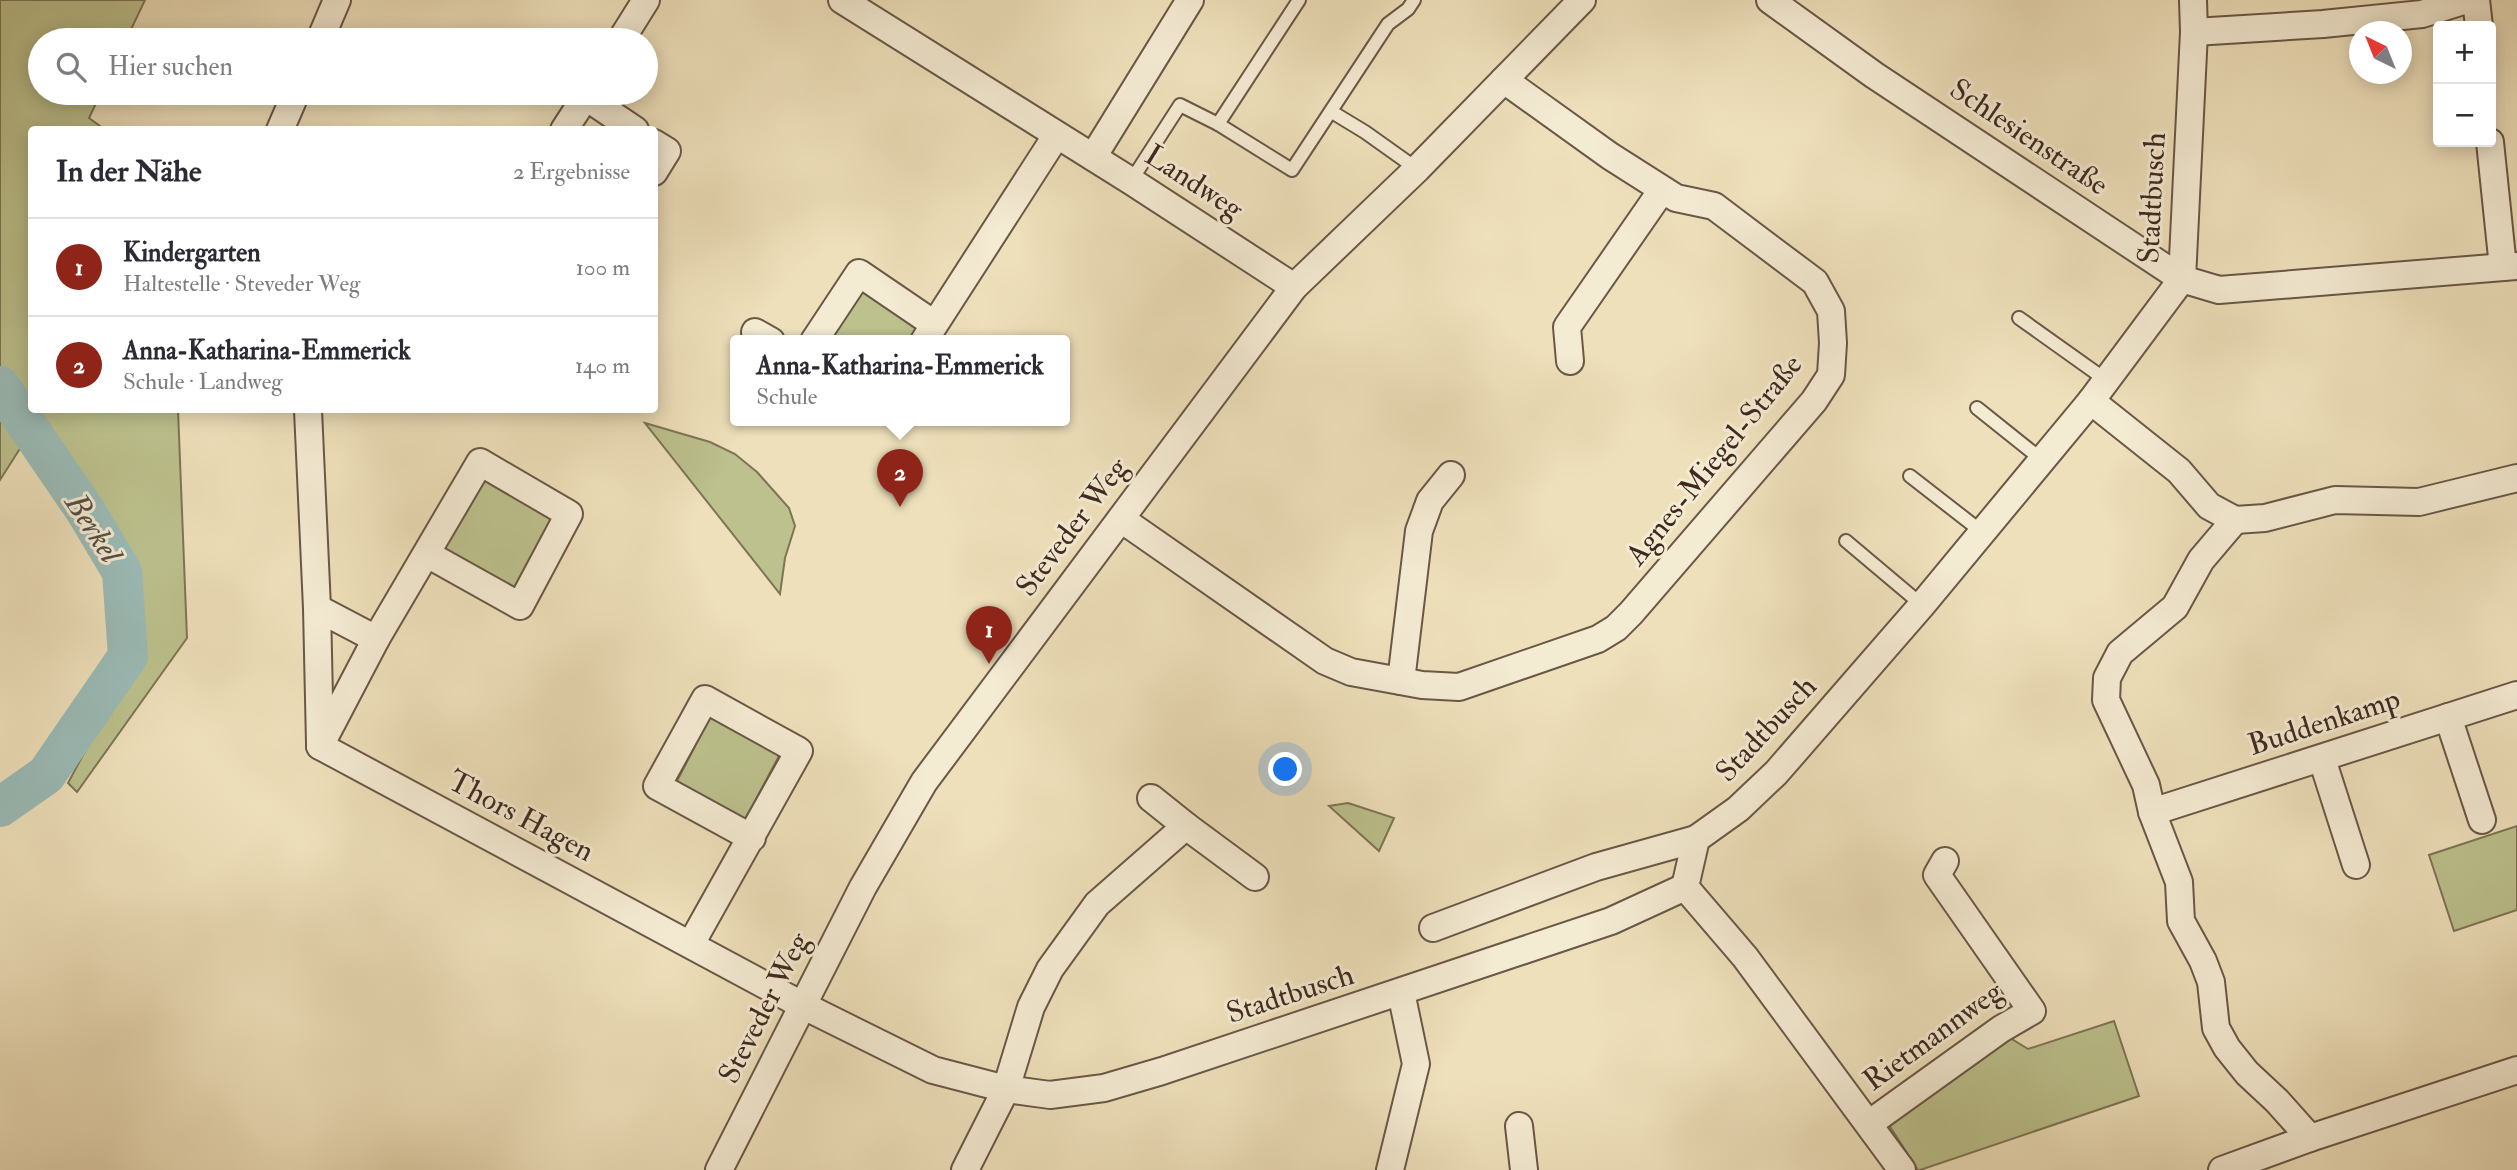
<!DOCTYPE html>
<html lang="de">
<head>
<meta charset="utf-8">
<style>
	:root { --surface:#fff; --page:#f2f2f3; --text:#2b2b33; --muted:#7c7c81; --line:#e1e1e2; --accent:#8f2418 }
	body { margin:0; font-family:"IM FELL Double Pica",serif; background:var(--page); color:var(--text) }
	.controls { position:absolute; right:21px; top:21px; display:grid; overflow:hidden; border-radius:7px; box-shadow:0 4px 18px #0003 }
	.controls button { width:63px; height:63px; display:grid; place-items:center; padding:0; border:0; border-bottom:2px solid var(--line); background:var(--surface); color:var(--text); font:35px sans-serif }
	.compass { position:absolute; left:2349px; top:21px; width:63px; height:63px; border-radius:50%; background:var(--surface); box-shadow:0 4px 18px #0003; rotate:317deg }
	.you { position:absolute; left:1286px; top:770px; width:24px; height:24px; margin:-18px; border:5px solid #fff; border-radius:50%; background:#1a73e8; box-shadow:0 0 0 10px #1a73e833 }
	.badge { display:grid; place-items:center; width:46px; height:46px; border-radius:50%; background:var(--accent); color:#fff; font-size:23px; font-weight:700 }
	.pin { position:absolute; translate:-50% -58px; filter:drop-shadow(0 2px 4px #0008) }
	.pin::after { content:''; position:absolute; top:37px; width:24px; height:21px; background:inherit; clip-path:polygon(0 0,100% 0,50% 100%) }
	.popup { position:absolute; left:730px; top:335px; width:340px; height:91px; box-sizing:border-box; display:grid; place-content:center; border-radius:7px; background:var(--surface); filter:drop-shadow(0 2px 5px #0005); font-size:23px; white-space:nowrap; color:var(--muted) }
	.popup b { font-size:26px; color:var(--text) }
	.popup::after { content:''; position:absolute; left:50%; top:100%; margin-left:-14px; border:14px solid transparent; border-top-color:var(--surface) }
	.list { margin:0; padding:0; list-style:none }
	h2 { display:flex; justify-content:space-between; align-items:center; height:91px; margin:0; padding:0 28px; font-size:30px }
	h2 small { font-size:23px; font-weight:400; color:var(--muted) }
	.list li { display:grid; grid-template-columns:46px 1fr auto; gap:21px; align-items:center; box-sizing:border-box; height:98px; padding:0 28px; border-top:2px solid var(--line) }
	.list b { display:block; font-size:26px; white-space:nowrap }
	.list p { margin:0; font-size:23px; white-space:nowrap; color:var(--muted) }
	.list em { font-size:23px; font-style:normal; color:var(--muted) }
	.icon { flex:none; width:38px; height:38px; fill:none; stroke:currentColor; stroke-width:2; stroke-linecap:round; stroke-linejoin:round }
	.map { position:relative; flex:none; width:2517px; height:1170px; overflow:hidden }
	.search { position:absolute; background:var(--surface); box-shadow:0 4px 18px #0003; left:28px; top:28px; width:630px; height:77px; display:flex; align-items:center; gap:18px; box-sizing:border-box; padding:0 24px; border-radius:38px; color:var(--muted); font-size:26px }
	.panel { position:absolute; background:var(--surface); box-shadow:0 4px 18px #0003; left:28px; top:126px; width:630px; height:287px; border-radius:7px }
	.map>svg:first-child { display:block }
	.green { fill:#bcc18d; stroke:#7d7556; stroke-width:2 }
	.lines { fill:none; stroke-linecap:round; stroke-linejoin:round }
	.river { stroke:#9bbbb7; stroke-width:40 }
	.service-casing { stroke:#6a5747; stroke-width:16 }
	.minor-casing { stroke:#6a5747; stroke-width:30 }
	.service { stroke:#f4ebd3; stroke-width:12 }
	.minor { stroke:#f4ebd3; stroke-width:26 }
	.labels { text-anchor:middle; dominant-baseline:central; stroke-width:6; stroke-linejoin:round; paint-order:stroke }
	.street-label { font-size:30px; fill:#3e2920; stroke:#f4ebd3 }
	.water-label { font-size:32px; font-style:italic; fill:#554e46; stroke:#f4ebd3 }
</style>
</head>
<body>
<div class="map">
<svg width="2517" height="1170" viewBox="0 0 2517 1170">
	<rect width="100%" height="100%" fill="#eee0bb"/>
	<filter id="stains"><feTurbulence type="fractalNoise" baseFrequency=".00286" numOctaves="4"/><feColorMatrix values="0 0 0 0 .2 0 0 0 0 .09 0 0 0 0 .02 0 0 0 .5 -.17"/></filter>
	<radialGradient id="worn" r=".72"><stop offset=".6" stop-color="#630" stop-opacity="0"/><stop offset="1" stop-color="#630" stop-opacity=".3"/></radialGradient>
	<g class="green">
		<path d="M0,0h145l-19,40h-86v53h61l-12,25 15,11 -72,1v280h146l9,228 -110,154 -9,-9 66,-123 -7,-96 -127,-192z"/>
		<path d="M861,286l61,40 -10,15h-85z"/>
		<path d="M0,414l21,33 -21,33z"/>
		<path d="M645,423l65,19 25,12 22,18 32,36 6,18 -10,32 -5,36z"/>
		<path d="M482,475l78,46 -47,69 -75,-41z"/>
		<path d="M710,717l70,37 -35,66 -69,-37z"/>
		<path d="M1348,803l46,15 -15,33 -50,-45z"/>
		<path d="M2517,826v84l-63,21 -25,-76z"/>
		<path d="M2114,1021l25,75 -219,74h-2l-29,-45 121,-87 18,11z"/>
	</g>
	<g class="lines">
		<path class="river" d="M0,386l85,124 37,62 6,84 -82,119 -46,32"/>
		<g class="service-casing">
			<g id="service">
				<path d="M1332,112l33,20 52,37"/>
				<path d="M1218,124l81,-124"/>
				<path d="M1131,181l49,-76 38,19 74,46 96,-146 20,-15 6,-9"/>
				<path d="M2019,318l87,62"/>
				<path d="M1977,408l65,52"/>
				<path d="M1910,476l72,56"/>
				<path d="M1846,541l76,64"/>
			</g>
		</g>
		<g class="minor-casing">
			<g id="minor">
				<path d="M842,0l289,181 163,106"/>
				<path d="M1770,0l104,75 308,204 37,11 298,-24"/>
				<path d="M2476,0l3,26"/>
				<path d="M2194,32l129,-8 99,-10 44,-14"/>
				<path d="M320,40l17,-40"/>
				<path d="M621,40l25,-40"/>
				<path d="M580,93l55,37"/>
				<path d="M280,130l16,-37"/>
				<path d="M564,130l24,-37"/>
				<path d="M2490,142l13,125"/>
				<path d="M654,143l13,8 -13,21"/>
				<path d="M1093,157l97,-157"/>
				<path d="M755,332l16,9"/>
				<path d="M814,341l45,-68 75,51"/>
				<path d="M924,341l132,-205"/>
				<path d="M1570,361l-3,-34 95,-137"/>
				<path d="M2091,401l88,70 30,35 26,14 -34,40 -26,47 -55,46 -13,25 -1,22 40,85 6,27 27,70 2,39 22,40 8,21 5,46 11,20 20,25 30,28 33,37 207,-68"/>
				<path d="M308,410l9,198 3,136"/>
				<path d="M1121,519l204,142 26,11 71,13 37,2 139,-48 18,-11 15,-15 183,-212 17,-26 2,-32 -2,-32 -16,-29 -101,-76 -38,-8 -66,-42 -106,-76"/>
				<path d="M2235,520l30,-2 70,-18 84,2 98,-24"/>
				<path d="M317,608l59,31"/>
				<path d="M1401,681l18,-150 11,-30 21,-26"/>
				<path d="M2448,717l34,103"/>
				<path d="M320,746l482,259 131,65 73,19 44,6 54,-7 58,-17 449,-150 74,-34"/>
				<path d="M320,746l56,-107 104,-177 89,52 -49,92 -93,-52"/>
				<path d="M2322,759l34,106"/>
				<path d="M1151,798l35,28"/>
				<path d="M2152,812l365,-117"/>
				<path d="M1685,887l11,-48 42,-30 38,-36 146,-168 169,-204 91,-122 12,-247 -1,-32"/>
				<path d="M1685,887l60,70 157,213"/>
				<path d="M1433,928l163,-61 100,-28"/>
				<path d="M691,944l108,-193 -94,-52 -48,87 95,52"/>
				<path d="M1870,1123l131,-94 31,-18 -95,-136 8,-14"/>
				<path d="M1519,1126l5,44"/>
				<path d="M719,1170l144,-283 61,-105 370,-495 123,-118 165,-169"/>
				<path d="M965,1170l41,-81 25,-82 19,-38 47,-65 89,-78 69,51"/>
				<path d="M1390,1170l26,-106 -15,-72"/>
				<path d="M2222,1170l88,-32"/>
			</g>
		</g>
		<use href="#service" class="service"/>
		<use href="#minor" class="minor"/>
	</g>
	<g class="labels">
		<g class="street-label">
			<text transform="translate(2029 137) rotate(34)">Schlesienstraße</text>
			<text transform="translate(1194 182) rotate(33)">Landweg</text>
			<text transform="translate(2152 198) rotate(-87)">Stadtbusch</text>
			<text transform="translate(1714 460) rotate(-51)">Agnes-Miegel-Straße</text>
			<text transform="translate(1072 527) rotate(-53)">Steveder Weg</text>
			<text transform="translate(2324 722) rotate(-18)">Buddenkamp</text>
			<text transform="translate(1766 729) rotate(-47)">Stadtbusch</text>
			<text transform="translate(521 816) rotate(28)">Thors Hagen</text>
			<text transform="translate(1290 994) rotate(-18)">Stadtbusch</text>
			<text transform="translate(764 1008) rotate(-63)">Steveder Weg</text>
			<text transform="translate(1933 1036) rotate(-36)">Rietmannweg</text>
		</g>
		<g class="water-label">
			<text transform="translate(93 528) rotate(57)">Berkel</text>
		</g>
	</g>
	<rect width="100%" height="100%" filter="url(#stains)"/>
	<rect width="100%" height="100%" fill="url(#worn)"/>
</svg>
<div class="controls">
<button>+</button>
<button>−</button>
</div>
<svg class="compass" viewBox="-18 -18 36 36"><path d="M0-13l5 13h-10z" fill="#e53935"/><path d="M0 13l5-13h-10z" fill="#7c7c81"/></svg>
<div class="you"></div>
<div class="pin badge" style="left:989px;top:664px">1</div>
<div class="pin badge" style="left:900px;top:507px">2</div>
<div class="popup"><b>Anna-Katharina-Emmerick</b>Schule</div>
<div class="search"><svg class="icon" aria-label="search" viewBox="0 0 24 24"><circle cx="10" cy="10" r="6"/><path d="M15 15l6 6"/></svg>Hier suchen</div>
<section class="panel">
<h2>In der Nähe<small>2 Ergebnisse</small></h2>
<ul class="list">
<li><span class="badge">1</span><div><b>Kindergarten</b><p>Haltestelle · Steveder Weg</p></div><em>100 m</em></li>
<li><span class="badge">2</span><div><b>Anna-Katharina-Emmerick</b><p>Schule · Landweg</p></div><em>140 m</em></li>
</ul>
</section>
</div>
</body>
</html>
